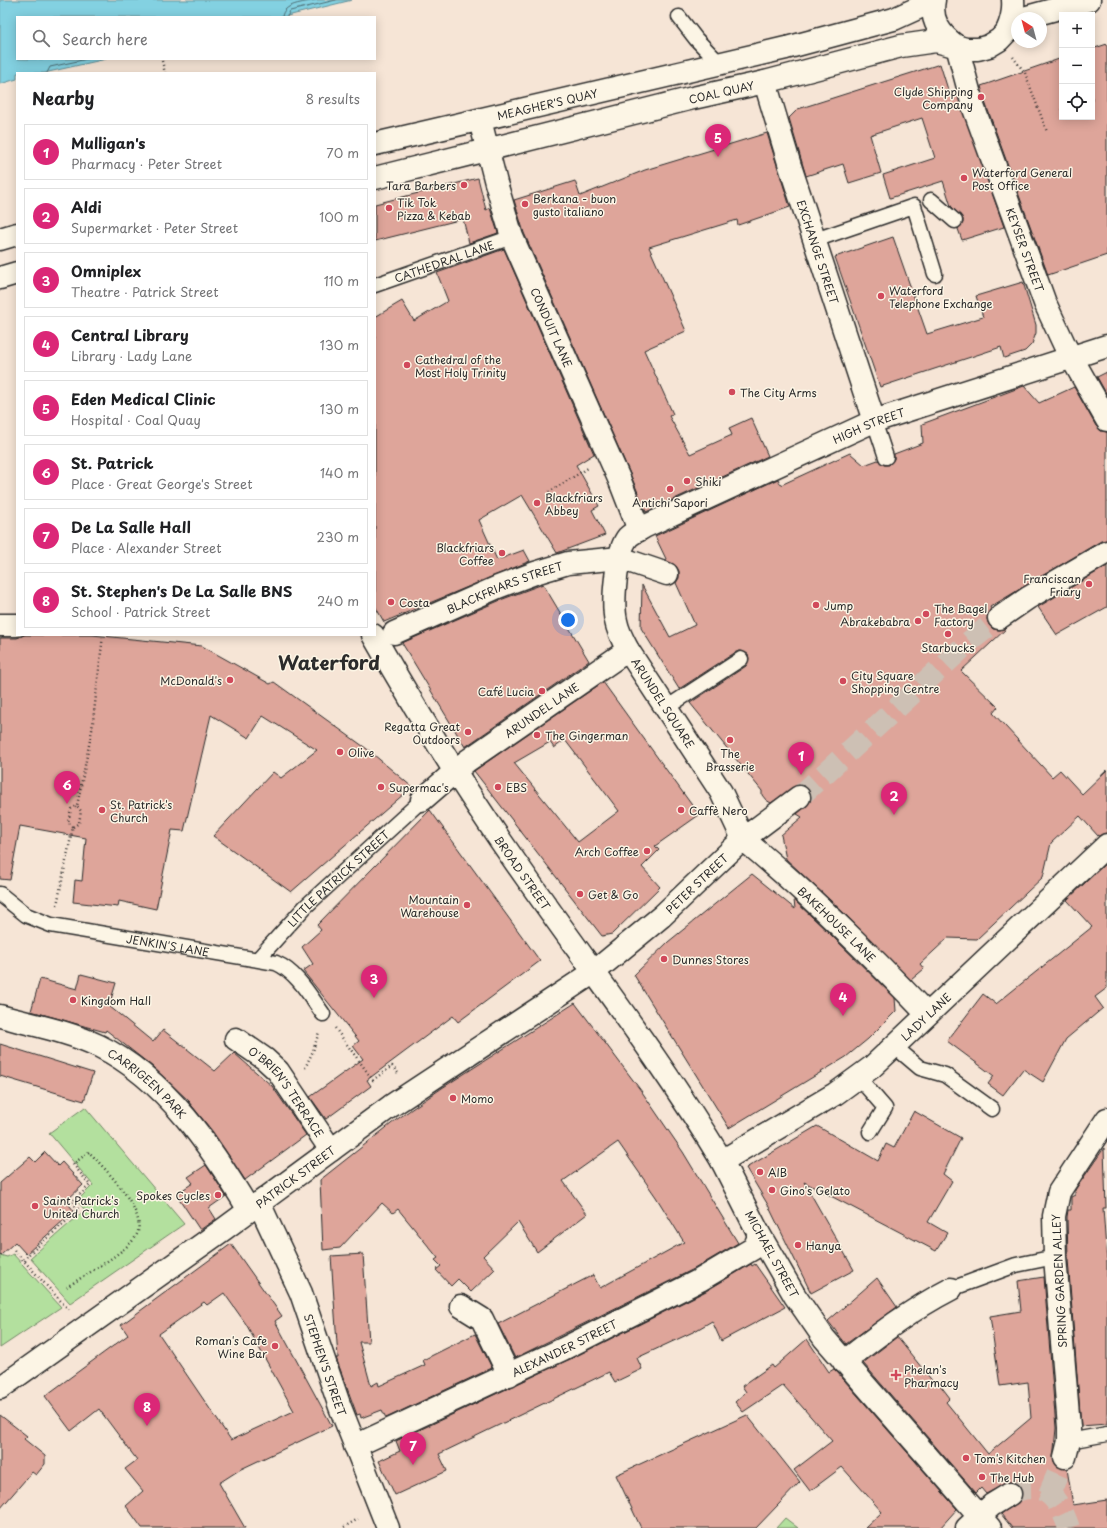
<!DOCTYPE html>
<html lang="en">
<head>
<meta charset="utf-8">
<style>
	:root { --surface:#fff; --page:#f6f6f6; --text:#202124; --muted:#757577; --line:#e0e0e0; --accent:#db2777 }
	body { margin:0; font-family:"Playpen Sans",sans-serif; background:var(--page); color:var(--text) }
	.controls { position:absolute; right:12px; top:12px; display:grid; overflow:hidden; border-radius:0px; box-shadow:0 2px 10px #0003 }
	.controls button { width:36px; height:36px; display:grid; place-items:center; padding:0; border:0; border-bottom:1px solid var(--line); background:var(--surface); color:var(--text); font:20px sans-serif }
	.compass { position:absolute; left:1011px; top:12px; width:36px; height:36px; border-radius:50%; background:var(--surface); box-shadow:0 2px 10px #0003; rotate:324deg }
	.you { position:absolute; left:568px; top:620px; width:14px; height:14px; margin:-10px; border:3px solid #fff; border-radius:50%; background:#1a73e8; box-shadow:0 0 0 6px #1a73e833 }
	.badge { display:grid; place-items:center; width:26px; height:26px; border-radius:50%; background:var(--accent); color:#fff; font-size:13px; font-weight:700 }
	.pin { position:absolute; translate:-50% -33px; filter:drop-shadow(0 1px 2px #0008) }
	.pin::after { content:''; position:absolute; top:21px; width:14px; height:12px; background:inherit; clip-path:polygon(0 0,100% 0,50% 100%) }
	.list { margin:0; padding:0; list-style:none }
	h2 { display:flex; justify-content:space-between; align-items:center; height:52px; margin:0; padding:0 16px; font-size:17px }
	h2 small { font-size:13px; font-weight:400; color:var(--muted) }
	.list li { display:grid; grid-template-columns:26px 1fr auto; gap:12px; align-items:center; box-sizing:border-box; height:56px; margin:0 8px 8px; padding:0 8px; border:1px solid var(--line); border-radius:0px }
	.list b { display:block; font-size:15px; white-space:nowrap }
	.list p { margin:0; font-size:13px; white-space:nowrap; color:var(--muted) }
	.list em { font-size:13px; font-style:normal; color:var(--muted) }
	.icon { flex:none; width:22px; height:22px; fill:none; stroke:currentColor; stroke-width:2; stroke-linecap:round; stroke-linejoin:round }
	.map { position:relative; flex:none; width:1107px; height:1528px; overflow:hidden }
	.search { position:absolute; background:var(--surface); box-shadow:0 2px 10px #0003; left:16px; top:16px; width:360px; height:44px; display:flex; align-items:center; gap:10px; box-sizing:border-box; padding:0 14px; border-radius:0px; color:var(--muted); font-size:15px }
	.panel { position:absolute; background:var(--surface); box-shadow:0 2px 10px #0003; left:16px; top:72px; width:360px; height:564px; border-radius:0px }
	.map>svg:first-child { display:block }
	.green { fill:#b3e09e; stroke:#6f8664 }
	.water { fill:#83d1e1; stroke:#608f98 }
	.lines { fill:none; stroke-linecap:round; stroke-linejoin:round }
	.shore { stroke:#4e6d74; stroke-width:1 }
	.building { fill:#dea59a; stroke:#2b2b2b; fill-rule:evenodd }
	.street-tunnel { stroke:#cdc0b4; stroke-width:22; stroke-dasharray:22 11; stroke-linecap:butt }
	.lane-casing { stroke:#2b2b2b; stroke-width:17 }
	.street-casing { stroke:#2b2b2b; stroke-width:25 }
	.secondary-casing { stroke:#2b2b2b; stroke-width:25 }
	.path { stroke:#2b2b2b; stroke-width:2.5; stroke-dasharray:1 3; stroke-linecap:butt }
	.lane { stroke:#fcf5e5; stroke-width:14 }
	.street { stroke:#fcf5e5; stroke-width:22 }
	.secondary { stroke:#fcf5e5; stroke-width:22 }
	.poi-dot { fill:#d1495b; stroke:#fcf5e5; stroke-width:1.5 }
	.labels { text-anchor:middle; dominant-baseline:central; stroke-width:3; stroke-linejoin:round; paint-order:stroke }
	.poi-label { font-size:11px; fill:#2b2b2b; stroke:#fcf5e5; text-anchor:start }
	.street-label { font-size:11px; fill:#2b2b2b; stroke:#fcf5e5 }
	.town-label { font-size:19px; font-weight:bold; fill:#2b2b2b; stroke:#fcf5e5 }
</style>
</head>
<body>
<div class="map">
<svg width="1107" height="1528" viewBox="0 0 1107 1528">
	<rect width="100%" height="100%" fill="#f6e5d6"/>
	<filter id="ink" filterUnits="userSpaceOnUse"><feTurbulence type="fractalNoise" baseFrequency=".025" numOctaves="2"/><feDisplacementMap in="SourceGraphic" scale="8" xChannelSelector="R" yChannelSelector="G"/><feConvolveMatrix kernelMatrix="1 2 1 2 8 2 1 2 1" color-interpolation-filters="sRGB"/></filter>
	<g filter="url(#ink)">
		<g class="green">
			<path d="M85,1107l99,117 -114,79 -40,-45 55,-48 -8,-9 16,-16 -44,-52z"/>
			<path d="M13,1254l48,53 -61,41v-93l7,2z"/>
			<path d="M785,1518l13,10h-22z"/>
		</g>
		<path class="water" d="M0,0h352l-69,17h-266v42h89l-62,14h-27v6l-17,5z"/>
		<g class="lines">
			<g class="shore">
				<path d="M282,17c1,-14 22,-14 33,-17"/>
				<path d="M287,17l3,-6 46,-11"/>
				<path d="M47,73l3,-6 37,-8"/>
			</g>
		</g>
		<g class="building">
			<path d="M1107,44v211l-59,20 -63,-173 -4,-16 81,-28v59h30v-68z"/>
			<path d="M940,64l10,32 7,-3 47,134 -42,13 -4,-11 5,-6v-4l-12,-13 -8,-25 -53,17 -7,-23 52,-17 -13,-40 -52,17 11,38 -32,10 -6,-19 -37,12 -17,-58 9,-9z"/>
			<path d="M767,133l23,74 -52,18 -1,-5 -88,27 37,84 -42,19 29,64 -4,2 21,38 42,-19 -3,-7 22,-10 17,38 -122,56 -15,-36 -107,-243 -10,-33 61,-19 5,15 65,-26z"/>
			<path d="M478,178l8,32 4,-2 8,25 -29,10 -6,-24 -88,22v-37z"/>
			<path d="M893,237l34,97 56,-17 -7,-21 47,-14 13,43v8l-4,11 -7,7 -21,7 -3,-11 -121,40 -45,-130z"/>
			<path d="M504,249l90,205 -18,11 23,41 -7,4 13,25 -48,18 -35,-58 -43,25 18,40 27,-10 6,11 -146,61 -9,-16v-289l27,-16 12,20 34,-20 -11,-28z"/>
			<path d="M1107,372v23l-10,-18z"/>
			<path d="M1024,386l15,17 35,-16 22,39 5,5 6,1v108l-6,1 -111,66 1,2 -4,10 2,6 4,4 7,1 7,-2 -46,43 37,36 -5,6 59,64 8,-7 22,24 25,-24v63l-9,3 -18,-20 -29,27 -8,34 -66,62 -29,-1 -28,26 4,5 -13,11 -65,-65 -60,-56 -5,-24 21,-18 -5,-3 13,-12 1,-6 -2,-7 -5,-4h-7l-26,18 -5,-3 -4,-5v-4l-72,-88 56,-37 3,-7 -1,-5 -7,-3 -5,1 -57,37 -38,-61 1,-43 28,52 25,-12 -19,-42 3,-5v-7l-3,-5 -9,-5 -12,-25 123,-57 3,6 69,-32 14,12 14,-5 6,5h5l5,-6v-5l29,-11 -1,-19z"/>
			<path d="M1107,566v41l-50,28 -19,-28z"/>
			<path d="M543,584l46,77 -124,86 -63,-104 101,-44z"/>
			<path d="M24,635h68l110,11 68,38 4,-2 93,67 45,38 -121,105 -78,-56 60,-64 8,6 36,-28 -54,-34 -14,22 -38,-23 -27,116 -12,-1 -16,79 -37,-8 -1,6 -45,-5 2,-22 7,1 4,-43 -66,-12 -10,54 -10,-1v-241h17z"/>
			<path d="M603,682l96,133 -44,31 4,4 -17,17 18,20 -48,47 -10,2 -128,-165zM565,740l54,71 -41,31 -64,-79 36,-21 4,6z"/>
			<path d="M430,810l110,151 -82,61 -5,-6 -86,64 4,6 -45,33 -16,-22 53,-38 -10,-13 6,-5 -56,-70 10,-7 -11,-17 19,-17 -4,-5z"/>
			<path d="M1107,862v126l-12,9 8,11 -37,31 -23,43 -20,-13 -20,26 -15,-11 6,-8 -47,-35 36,-47 13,10 96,-77 -25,-27z"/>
			<path d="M752,874l43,35 -1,-9 35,33 66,65 1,13 -28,28 -22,18 -117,71 -95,-153 34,-33z"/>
			<path d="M81,974l35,9 -7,23 44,36 10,-12 52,41 19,-18 38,33 34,49 -61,45 -32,-48 -25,-31 2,1 -37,-35 -47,-37 -1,2 -74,-21 9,-32 37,10z"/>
			<path d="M575,1003l67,89 41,60 55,91 -44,26 -179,89 -17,-34 95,-49 7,13 84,-46 -28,-45 -38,-55 -55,39 24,33 -50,38 -19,-30 -35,34 12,13 -24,23 -13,-13 -7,7 -15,-16 5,-4 -6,-6 3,-2 -40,-49 -5,4 -11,-10 -42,45 -17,2 -3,-70 76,-60 46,-32z"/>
			<path d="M0,1044l93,29 -9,28 -84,-25z"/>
			<path d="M914,1111l47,27 -18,36 9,7 -24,41 19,11 -11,18 -132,-69 50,88 -43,23 -43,-88 -22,-37 71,-42 61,35 8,-17 8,4z"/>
			<path d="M1104,1148l2,60h-3l4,55v161l-26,2 -13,-167 -1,-42 1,-7h3v-13l4,-2v-5z"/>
			<path d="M45,1152l13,14 4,-4 21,23 -17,16 8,10 -48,43 -11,-12 -15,14v-73l30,-26 5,5z"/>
			<path d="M206,1165l20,31 -17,12 7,11 -16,11 -24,-36 17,-11 -5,-6z"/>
			<path d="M231,1244l51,72 -7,5 57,105 -91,43 -22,14 26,45h-103l-16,-22 17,-15 -18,-22 12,-9 -38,-51 -28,22 -26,-35 83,-61 -7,-10zM224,1293l22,31 48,87 -63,29 -72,-106 45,-32 3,3z"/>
			<path d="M363,1254l6,88h-10l12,44 7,-4 1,4 46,-21 -2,-5 52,-26 17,34 -106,50 -4,-8 -21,8 -1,-4 -3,1 -21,-57h2l-7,-102z"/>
			<path d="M751,1264l1,2 3,-2 30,43 -64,34 -9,-20 -19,11 -56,26 5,11 -27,13 -6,-10 -170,82 8,17 -52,24 -16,-34 21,-10 -4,-10 172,-81 138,-69z"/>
			<path d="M1044,1277l12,151 -3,32 4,6 10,3 6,36 34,-5v28h-95l-11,-14 20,-14 1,-7 -2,-6 -4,-4 -7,-1 -23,12 -5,-6 -5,5 -113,-130 34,-26 37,46 3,-2 13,17 -4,4 42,52 43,-36 -3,-36 -28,4 -10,-70 31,-5 -3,-30z"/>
			<path d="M877,1278l20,29 -51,37 -18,-23z"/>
			<path d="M807,1339l22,33 5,-3 3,3 120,137 -17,19h-75l17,-16 -40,-45 -32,24 -16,-21 38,-29 -49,-56 -40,27 -8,-10 11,-10 -4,-6 30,-21 2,3z"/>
			<path d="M0,1415l27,21 -3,3 21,17v8l-9,11 -4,-3 -32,37z"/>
			<path d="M747,1415l53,67 -44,46h-115l-25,-53z"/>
		</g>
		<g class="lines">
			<g class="street-tunnel">
				<path d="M799,797l171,-156 29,-23"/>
				<path d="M1010,1494c33,-17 49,4 59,34"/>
				<path d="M1049,1494l16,-37"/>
			</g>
			<g class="lane-casing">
				<g id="lane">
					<path d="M679,17l17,22 24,25"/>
					<path d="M931,200l24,21"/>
					<path d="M815,240l99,-34 21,68"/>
					<path id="s1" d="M375,285l137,-48"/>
					<path d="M874,421l12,36"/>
					<path d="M666,708l75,-49"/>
					<path id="s2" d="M0,894l26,21 25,10 225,38c21,9 34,33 47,51"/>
					<path id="s3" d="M258,959l47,-52 117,-107"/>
					<path d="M894,1046l26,22 25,7 47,34"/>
					<path d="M858,1077l27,31 -15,24"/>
					<path d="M951,1289l65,-24 39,-8"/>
					<path d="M1069,1441l38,-7"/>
				</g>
			</g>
			<g class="street-casing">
				<g id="street">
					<path id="s4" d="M957,46l16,60 72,197 20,43 42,74"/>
					<path id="s5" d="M765,82l25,84 84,255"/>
					<path id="s6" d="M480,120l16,63 16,54 108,244 19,49"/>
					<path d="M999,618l29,-20 79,-46"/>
					<path d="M0,625h17"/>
					<path id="s7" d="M394,633l104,-46 37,-14 33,-10 52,-5 47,16"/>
					<path id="s8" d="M373,635c36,63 74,126 115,187 76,114 163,221 234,339"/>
					<path id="s9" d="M799,797l-56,42 -22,-47 -93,-142c-5,-9 -10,-18 -12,-29 -4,-18 0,-70 12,-84 4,-4 11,-7 16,-10l230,-106 233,-75"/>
					<path id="s10" d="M422,800l45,-39 161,-111"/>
					<path id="s11" d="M0,1016c33,9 68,15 99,30 67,33 113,102 150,164"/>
					<path id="s12" d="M236,1039l29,20 13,12 53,79"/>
					<path d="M758,1232l37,64 29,42 166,190"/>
					<path d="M461,1306l21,13 27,56"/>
					<path d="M844,1362c34,-27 68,-53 107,-73"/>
					<path d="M1065,1457l4,-16v-14l-14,-170 -1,-41 5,-24 48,-73"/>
					<path d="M967,1528l25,-23 18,-11"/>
				</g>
			</g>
			<g class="secondary-casing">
				<g id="secondary">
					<path d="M934,0c-4,20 6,34 21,45"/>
					<path d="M1023,18l66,-18"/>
					<path d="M1007,31c5,-11 7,-19 6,-31"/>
					<path id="s13" d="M375,144l411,-96 108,-29 24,-11 11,-8"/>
					<path id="s14" d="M375,178l318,-80 72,-16 136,-36 35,-5 30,8h12l11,-3 10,-6 18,-19"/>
					<path d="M0,239l17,-5"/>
					<path d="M0,278l17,-5"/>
					<path id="s15" d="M259,1203l42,90 39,114 48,121"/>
					<path id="s16" d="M0,1388l224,-159 167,-123 203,-134 68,-56 81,-77c65,54 125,113 184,175"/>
					<path id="s17" d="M355,1446l208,-97 137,-69 54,-32 4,-9v-7l-36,-71 113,-67 37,-27 235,-222"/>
				</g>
			</g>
			<g class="path">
				<path d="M1013,57l12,16 22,59"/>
				<path d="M162,61l3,12"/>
				<path d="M549,492l39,-24"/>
				<path d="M73,827l6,-4 2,-12 -4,-5"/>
				<path d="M57,905l16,-78 -5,-5 3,-13 6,-3 15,-76 11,-95"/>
				<path d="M335,1028l38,52 19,-14 6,7"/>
				<path d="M305,1068l8,-17 6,-19"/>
				<path d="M14,1250l55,60"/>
				<path d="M25,1261l3,-6 51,-45 -7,-8 18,-17 -17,-21 16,-12c15,16 61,61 47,84 -8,15 -53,40 -69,51"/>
				<path d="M344,1527l14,-8"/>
			</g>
			<use href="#lane" class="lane"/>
			<use href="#street" class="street"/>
			<use href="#secondary" class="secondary"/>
		</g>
	</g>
	<g class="poi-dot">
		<circle cx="981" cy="97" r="4"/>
		<circle cx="964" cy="178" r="4"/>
		<circle cx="464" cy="185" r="4"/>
		<circle cx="525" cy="204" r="4"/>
		<circle cx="389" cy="208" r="4"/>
		<circle cx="881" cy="296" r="4"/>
		<circle cx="407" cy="365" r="4"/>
		<circle cx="732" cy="392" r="4"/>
		<circle cx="687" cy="481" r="4"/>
		<circle cx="670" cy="489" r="4"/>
		<circle cx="537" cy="503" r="4"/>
		<circle cx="502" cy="553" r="4"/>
		<circle cx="1089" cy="584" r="4"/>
		<circle cx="391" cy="602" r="4"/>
		<circle cx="816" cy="605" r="4"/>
		<circle cx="926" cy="614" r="4"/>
		<circle cx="918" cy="621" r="4"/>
		<circle cx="948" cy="634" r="4"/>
		<circle cx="230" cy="680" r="4"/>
		<circle cx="843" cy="681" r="4"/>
		<circle cx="542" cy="691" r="4"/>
		<circle cx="468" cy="732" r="4"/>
		<circle cx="537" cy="735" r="4"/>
		<circle cx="730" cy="740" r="4"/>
		<circle cx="340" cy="752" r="4"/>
		<circle cx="381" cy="787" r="4"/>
		<circle cx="498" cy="787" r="4"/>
		<circle cx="102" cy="810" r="4"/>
		<circle cx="681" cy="810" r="4"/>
		<circle cx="647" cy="851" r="4"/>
		<circle cx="580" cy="894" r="4"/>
		<circle cx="467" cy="905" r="4"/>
		<circle cx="664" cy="959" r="4"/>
		<circle cx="73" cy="1000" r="4"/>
		<circle cx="453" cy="1098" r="4"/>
		<circle cx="760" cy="1172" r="4"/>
		<circle cx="772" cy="1190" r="4"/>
		<circle cx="218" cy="1195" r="4"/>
		<circle cx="35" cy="1206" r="4"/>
		<circle cx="798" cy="1245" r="4"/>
		<circle cx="275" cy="1346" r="4"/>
		<path d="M894 1369h4v4h4v4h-4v4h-4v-4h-4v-4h4z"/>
		<circle cx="966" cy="1458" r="4"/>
		<circle cx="982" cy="1477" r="4"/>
	</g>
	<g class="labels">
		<g class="poi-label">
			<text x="973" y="91" text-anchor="end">Clyde Shipping<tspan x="973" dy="13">Company</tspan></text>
			<text x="972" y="172">Waterford General<tspan x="972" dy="13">Post Office</tspan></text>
			<text x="456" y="185" text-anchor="end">Tara Barbers</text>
			<text x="533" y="198">Berkana - buon<tspan x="533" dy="13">gusto italiano</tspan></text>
			<text x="397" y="202">Tik Tok<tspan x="397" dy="13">Pizza &amp; Kebab</tspan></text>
			<text x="889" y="290">Waterford<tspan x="889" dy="13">Telephone Exchange</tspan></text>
			<text x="415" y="359">Cathedral of the<tspan x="415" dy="13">Most Holy Trinity</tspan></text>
			<text x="740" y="392">The City Arms</text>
			<text x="695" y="481">Shiki</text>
			<text x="545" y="497">Blackfriars<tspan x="545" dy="13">Abbey</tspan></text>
			<text x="670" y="502" text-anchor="middle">Antichi Sapori</text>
			<text x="494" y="547" text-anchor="end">Blackfriars<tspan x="494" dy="13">Coffee</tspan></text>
			<text x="1081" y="578" text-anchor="end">Franciscan<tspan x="1081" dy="13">Friary</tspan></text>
			<text x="399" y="602">Costa</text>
			<text x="824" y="605">Jump</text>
			<text x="934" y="608">The Bagel<tspan x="934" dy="13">Factory</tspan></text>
			<text x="910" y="621" text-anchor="end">Abrakebabra</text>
			<text x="948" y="647" text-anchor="middle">Starbucks</text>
			<text x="851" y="675">City Square<tspan x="851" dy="13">Shopping Centre</tspan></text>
			<text x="222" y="680" text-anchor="end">McDonald's</text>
			<text x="534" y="691" text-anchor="end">Café Lucia</text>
			<text x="460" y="726" text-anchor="end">Regatta Great<tspan x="460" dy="13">Outdoors</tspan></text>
			<text x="545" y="735">The Gingerman</text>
			<text x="348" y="752">Olive</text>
			<text x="730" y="753" text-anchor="middle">The<tspan x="730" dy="13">Brasserie</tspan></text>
			<text x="389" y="787">Supermac's</text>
			<text x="506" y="787">EBS</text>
			<text x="110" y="804">St. Patrick's<tspan x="110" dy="13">Church</tspan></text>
			<text x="689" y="810">Caffè Nero</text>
			<text x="639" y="851" text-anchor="end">Arch Coffee</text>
			<text x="588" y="894">Get &amp; Go</text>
			<text x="459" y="899" text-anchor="end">Mountain<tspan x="459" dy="13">Warehouse</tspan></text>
			<text x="672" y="959">Dunnes Stores</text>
			<text x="81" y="1000">Kingdom Hall</text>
			<text x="461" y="1098">Momo</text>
			<text x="768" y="1172">AIB</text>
			<text x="780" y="1190">Gino's Gelato</text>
			<text x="210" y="1195" text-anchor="end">Spokes Cycles</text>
			<text x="43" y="1200">Saint Patrick's<tspan x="43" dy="13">United Church</tspan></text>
			<text x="806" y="1245">Hanya</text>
			<text x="267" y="1340" text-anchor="end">Roman's Cafe<tspan x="267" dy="13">Wine Bar</tspan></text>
			<text x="904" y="1369">Phelan's<tspan x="904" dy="13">Pharmacy</tspan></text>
			<text x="974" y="1458">Tom's Kitchen</text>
			<text x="990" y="1477">The Hub</text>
		</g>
		<g class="street-label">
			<text stroke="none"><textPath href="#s14" startOffset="357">COAL QUAY</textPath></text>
			<text stroke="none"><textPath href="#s13" startOffset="177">MEAGHER'S QUAY</textPath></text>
			<text stroke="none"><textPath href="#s4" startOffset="215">KEYSER STREET</textPath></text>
			<text stroke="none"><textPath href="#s5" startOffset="178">EXCHANGE STREET</textPath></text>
			<text stroke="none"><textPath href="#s1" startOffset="73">CATHEDRAL LANE</textPath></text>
			<text stroke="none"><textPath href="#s6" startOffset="220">CONDUIT LANE</textPath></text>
			<text stroke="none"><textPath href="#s9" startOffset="675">HIGH STREET</textPath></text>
			<text stroke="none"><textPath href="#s7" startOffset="120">BLACKFRIARS STREET</textPath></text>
			<text transform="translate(663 703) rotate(57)">ARUNDEL SQUARE</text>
			<text stroke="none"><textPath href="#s10" startOffset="150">ARUNDEL LANE</textPath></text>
			<text stroke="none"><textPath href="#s8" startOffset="281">BROAD STREET</textPath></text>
			<text stroke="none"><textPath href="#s3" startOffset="114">LITTLE PATRICK STREET</textPath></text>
			<text stroke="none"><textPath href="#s16" startOffset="861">PETER STREET</textPath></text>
			<text stroke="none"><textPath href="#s16" startOffset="1052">BAKEHOUSE LANE</textPath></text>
			<text stroke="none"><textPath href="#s2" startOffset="179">JENKIN'S LANE</textPath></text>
			<text stroke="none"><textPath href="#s17" startOffset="793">LADY LANE</textPath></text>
			<text stroke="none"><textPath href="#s11" startOffset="165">CARRIGEEN PARK</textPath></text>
			<text stroke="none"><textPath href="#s12" startOffset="74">O'BRIEN'S TERRACE</textPath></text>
			<text stroke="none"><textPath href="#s16" startOffset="363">PATRICK STREET</textPath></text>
			<text transform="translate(772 1254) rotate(61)">MICHAEL STREET</text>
			<text transform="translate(1059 1281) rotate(-93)">SPRING GARDEN ALLEY</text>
			<text stroke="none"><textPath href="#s17" startOffset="231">ALEXANDER STREET</textPath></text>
			<text stroke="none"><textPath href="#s15" startOffset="175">STEPHEN'S STREET</textPath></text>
		</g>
		<g class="town-label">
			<text x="329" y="662">Waterford</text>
		</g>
	</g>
</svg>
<div class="controls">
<button>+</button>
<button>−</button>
<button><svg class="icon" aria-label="locate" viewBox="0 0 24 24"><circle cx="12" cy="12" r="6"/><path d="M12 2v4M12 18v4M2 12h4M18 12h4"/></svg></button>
</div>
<svg class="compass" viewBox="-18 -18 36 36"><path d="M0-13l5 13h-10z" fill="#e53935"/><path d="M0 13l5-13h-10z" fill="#757577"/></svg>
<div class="you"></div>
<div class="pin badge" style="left:801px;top:775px">1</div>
<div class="pin badge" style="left:894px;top:815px">2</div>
<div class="pin badge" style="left:374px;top:998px">3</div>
<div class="pin badge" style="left:843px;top:1016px">4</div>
<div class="pin badge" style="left:718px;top:157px">5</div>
<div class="pin badge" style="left:67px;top:804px">6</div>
<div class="pin badge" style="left:413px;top:1465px">7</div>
<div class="pin badge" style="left:147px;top:1426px">8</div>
<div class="search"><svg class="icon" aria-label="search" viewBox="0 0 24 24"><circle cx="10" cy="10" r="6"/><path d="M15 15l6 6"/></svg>Search here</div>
<section class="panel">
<h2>Nearby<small>8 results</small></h2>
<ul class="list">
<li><span class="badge">1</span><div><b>Mulligan's</b><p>Pharmacy · Peter Street</p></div><em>70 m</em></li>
<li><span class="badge">2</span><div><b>Aldi</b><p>Supermarket · Peter Street</p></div><em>100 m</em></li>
<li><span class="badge">3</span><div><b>Omniplex</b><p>Theatre · Patrick Street</p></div><em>110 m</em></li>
<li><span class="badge">4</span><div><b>Central Library</b><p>Library · Lady Lane</p></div><em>130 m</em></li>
<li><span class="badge">5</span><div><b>Eden Medical Clinic</b><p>Hospital · Coal Quay</p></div><em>130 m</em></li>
<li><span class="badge">6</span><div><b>St. Patrick</b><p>Place · Great George's Street</p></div><em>140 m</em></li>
<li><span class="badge">7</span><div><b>De La Salle Hall</b><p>Place · Alexander Street</p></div><em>230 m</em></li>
<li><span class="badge">8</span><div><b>St. Stephen's De La Salle BNS</b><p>School · Patrick Street</p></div><em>240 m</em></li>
</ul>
</section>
</div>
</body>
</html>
